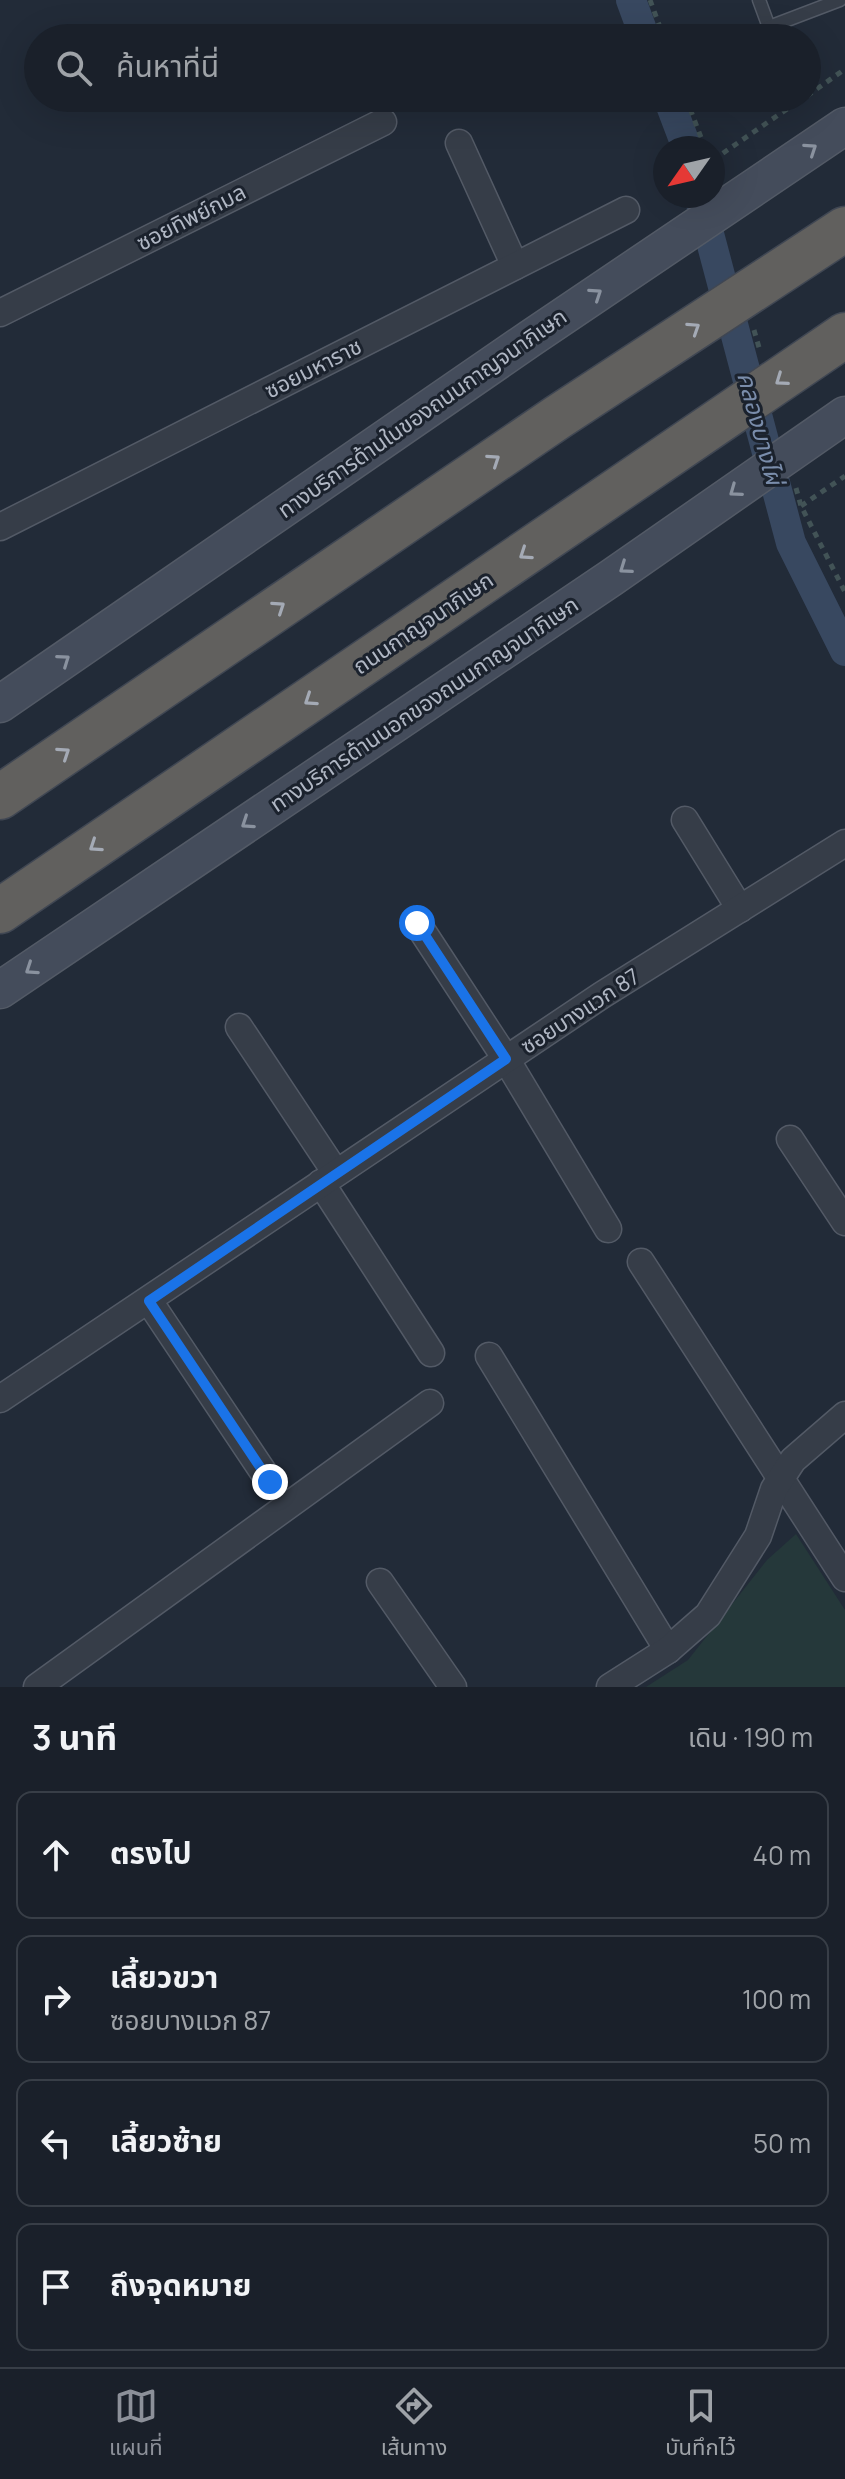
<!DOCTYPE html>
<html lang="th">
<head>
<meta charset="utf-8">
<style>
	:root { --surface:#1a202a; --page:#232832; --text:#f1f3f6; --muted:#9fa3a8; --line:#383e47; --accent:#8c9099 }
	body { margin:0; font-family:Manrope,"Noto Sans Thai",sans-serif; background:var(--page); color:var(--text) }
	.compass { position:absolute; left:653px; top:136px; width:72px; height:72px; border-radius:50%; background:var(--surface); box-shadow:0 8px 32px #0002; rotate:236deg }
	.stop { position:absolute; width:24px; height:24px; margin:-18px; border:6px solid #1a73e8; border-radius:50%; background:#fff }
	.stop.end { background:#1a73e8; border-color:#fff; box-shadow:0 2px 8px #0008 }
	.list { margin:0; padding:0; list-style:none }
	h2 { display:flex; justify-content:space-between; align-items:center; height:104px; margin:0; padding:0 32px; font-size:34px }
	h2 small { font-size:26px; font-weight:400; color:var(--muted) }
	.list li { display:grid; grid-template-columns:52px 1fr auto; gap:24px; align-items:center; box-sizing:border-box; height:128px; margin:0 16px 16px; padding:0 16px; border:2px solid var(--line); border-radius:16px }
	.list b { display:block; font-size:30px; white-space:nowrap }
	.list p { margin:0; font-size:26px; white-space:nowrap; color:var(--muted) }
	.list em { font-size:26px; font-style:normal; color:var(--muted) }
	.icon { flex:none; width:44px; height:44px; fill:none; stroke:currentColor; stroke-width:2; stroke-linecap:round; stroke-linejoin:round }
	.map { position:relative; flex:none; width:845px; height:1687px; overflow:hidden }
	.search { position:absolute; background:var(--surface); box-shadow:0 8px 32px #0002; left:24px; right:24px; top:24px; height:88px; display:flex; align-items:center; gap:20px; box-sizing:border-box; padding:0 28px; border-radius:44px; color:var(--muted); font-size:30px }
	.sheet { height:680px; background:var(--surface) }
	nav { display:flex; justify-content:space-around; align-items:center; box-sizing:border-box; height:112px; border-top:2px solid var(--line); background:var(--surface); font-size:22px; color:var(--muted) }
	nav a { display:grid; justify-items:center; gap:4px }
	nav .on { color:var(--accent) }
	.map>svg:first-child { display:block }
	.green { fill:#25383a }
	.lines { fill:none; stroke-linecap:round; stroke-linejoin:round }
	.canal { stroke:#384860; stroke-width:30 }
	.service-casing { stroke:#535a66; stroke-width:15 }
	.minor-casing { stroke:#535a66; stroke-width:29 }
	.secondary-casing { stroke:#535a66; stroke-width:39 }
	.trunk-casing { stroke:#404753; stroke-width:47 }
	.path { stroke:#425356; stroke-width:5; stroke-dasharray:6 6; stroke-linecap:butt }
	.service { stroke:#363d48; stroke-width:12 }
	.minor { stroke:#363d48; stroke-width:26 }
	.secondary { stroke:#444c5b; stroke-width:36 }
	.trunk { stroke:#61605e; stroke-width:44 }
	.oneway { stroke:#8a929f }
	.oneway2 { stroke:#a4aab5 }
	.route { stroke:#1a73e8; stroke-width:10 }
	.labels { text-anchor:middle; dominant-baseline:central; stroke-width:6; stroke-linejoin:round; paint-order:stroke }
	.street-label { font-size:22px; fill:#b0b7c4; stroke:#1b222d }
	.water-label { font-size:24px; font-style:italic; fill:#7a8dab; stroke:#1b222d }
</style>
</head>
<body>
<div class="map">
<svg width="845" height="1687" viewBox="0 0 845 1687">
	<rect width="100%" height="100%" fill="#222b38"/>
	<path class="green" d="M796,1534l49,76v77h-199l42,-27 79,-100z"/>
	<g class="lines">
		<g class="canal">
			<path d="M631,0l14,38"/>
			<path d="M668,98l19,50"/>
			<path d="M699,196l92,347 54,108"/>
		</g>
		<g class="service-casing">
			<g id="service">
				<path d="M759,0l14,38"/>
				<path d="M769,27l71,-27"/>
			</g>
		</g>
		<g class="minor-casing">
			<g id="minor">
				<path d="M459,143l56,123"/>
				<path d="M0,313l383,-191"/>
				<path d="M0,527l626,-317"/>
				<path d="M685,820l55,89"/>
				<path d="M417,923l89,136 102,170"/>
				<path d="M239,1027l97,146"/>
				<path d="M790,1139l55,83"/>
				<path d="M321,1183l110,170"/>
				<path d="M641,1262l204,316"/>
				<path d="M149,1301l121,181"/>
				<path d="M489,1356l179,294"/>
				<path d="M0,1399l602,-404 243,-152"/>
				<path d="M380,1582l73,105"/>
				<path d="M37,1687l393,-284"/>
				<path d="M610,1687l58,-37 40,-35 50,-79 16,-47 19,-29 52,-45"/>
			</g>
		</g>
		<g class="secondary-casing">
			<g id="secondary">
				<path d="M0,704l531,-366 314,-212"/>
				<path d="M0,990l611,-412 234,-163"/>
			</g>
		</g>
		<g class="trunk-casing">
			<g id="trunk">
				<path d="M0,797l558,-380 287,-188"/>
				<path d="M0,911l845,-576"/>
			</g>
		</g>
		<g class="path">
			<path d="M650,0l14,38"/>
			<path d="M807,96l38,-27"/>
			<path d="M686,98l19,50"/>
			<path d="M713,160l90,-62"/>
			<path d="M754,330l6,21"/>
			<path d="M796,488l5,18 44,86"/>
			<path d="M801,506l44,-30"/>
		</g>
		<use href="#service" class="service"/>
		<use href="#minor" class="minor"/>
		<use href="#secondary" class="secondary"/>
		<use href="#trunk" class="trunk"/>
	</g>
	<defs><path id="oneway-chevron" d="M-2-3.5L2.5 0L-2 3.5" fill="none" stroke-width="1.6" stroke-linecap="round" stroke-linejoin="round" transform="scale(2)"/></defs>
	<g class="oneway">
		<use href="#oneway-chevron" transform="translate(811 149) rotate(-34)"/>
		<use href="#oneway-chevron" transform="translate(596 294) rotate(-34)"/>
		<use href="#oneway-chevron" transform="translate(735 491) rotate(144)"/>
		<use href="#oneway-chevron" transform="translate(625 568) rotate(145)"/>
		<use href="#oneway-chevron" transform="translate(64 660) rotate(-35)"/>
		<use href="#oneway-chevron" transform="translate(247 823) rotate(146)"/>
		<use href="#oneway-chevron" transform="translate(31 969) rotate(146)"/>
	</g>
	<g class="oneway2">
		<use href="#oneway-chevron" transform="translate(694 328) rotate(-33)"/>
		<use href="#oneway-chevron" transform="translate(781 380) rotate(145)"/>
		<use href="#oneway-chevron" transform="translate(494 460) rotate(-34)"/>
		<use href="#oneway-chevron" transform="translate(525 554) rotate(146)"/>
		<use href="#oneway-chevron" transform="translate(279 607) rotate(-34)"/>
		<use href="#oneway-chevron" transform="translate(310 700) rotate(146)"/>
		<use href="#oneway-chevron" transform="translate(64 753) rotate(-34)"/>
		<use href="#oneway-chevron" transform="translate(95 846) rotate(146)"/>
	</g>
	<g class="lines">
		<path class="route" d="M270,1482l-121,-181 357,-242 -89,-136"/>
	</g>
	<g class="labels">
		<g class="street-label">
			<text transform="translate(191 217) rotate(-27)">ซอยทิพย์กมล</text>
			<text transform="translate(313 368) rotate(-27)">ซอยมหาราช</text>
			<text transform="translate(422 413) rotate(-35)">ทางบริการด้านในของถนนกาญจนาภิเษก</text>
			<text transform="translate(423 623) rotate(-34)">ถนนกาญจนาภิเษก</text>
			<text transform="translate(424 704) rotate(-34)">ทางบริการด้านนอกของถนนกาญจนาภิเษก</text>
			<text transform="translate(580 1011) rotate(-33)">ซอยบางแวก 87</text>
		</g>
		<g class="water-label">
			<text transform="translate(761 428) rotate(75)">คลองบางไผ่</text>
		</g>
	</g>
</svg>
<svg class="compass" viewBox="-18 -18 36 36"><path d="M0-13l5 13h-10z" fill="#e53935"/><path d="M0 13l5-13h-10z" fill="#9fa3a8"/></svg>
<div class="stop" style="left:417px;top:923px"></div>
<div class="stop end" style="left:270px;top:1482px"></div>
<div class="search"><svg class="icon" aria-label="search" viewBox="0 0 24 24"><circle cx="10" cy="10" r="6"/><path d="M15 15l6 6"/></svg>ค้นหาที่นี่</div>
</div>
<section class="sheet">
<h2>3 นาที<small>เดิน · 190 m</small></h2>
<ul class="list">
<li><svg class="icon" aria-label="ahead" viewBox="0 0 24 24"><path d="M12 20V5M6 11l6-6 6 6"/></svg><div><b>ตรงไป</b></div><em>40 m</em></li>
<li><svg class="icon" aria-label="right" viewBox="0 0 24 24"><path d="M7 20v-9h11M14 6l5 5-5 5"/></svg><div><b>เลี้ยวขวา</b><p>ซอยบางแวก 87</p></div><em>100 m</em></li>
<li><svg class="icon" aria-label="left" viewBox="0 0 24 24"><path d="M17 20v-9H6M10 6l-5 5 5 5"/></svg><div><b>เลี้ยวซ้าย</b></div><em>50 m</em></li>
<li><svg class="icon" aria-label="arrive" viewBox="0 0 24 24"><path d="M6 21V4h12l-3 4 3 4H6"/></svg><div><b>ถึงจุดหมาย</b></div></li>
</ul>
</section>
<nav>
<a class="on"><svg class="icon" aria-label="map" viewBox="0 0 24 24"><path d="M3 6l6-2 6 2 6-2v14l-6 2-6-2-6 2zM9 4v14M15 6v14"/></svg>แผนที่</a>
<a><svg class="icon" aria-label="directions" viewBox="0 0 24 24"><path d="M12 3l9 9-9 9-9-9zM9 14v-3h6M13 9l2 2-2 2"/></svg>เส้นทาง</a>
<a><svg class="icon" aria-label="saved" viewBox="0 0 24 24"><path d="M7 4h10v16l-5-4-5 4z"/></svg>บันทึกไว้</a>
</nav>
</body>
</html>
